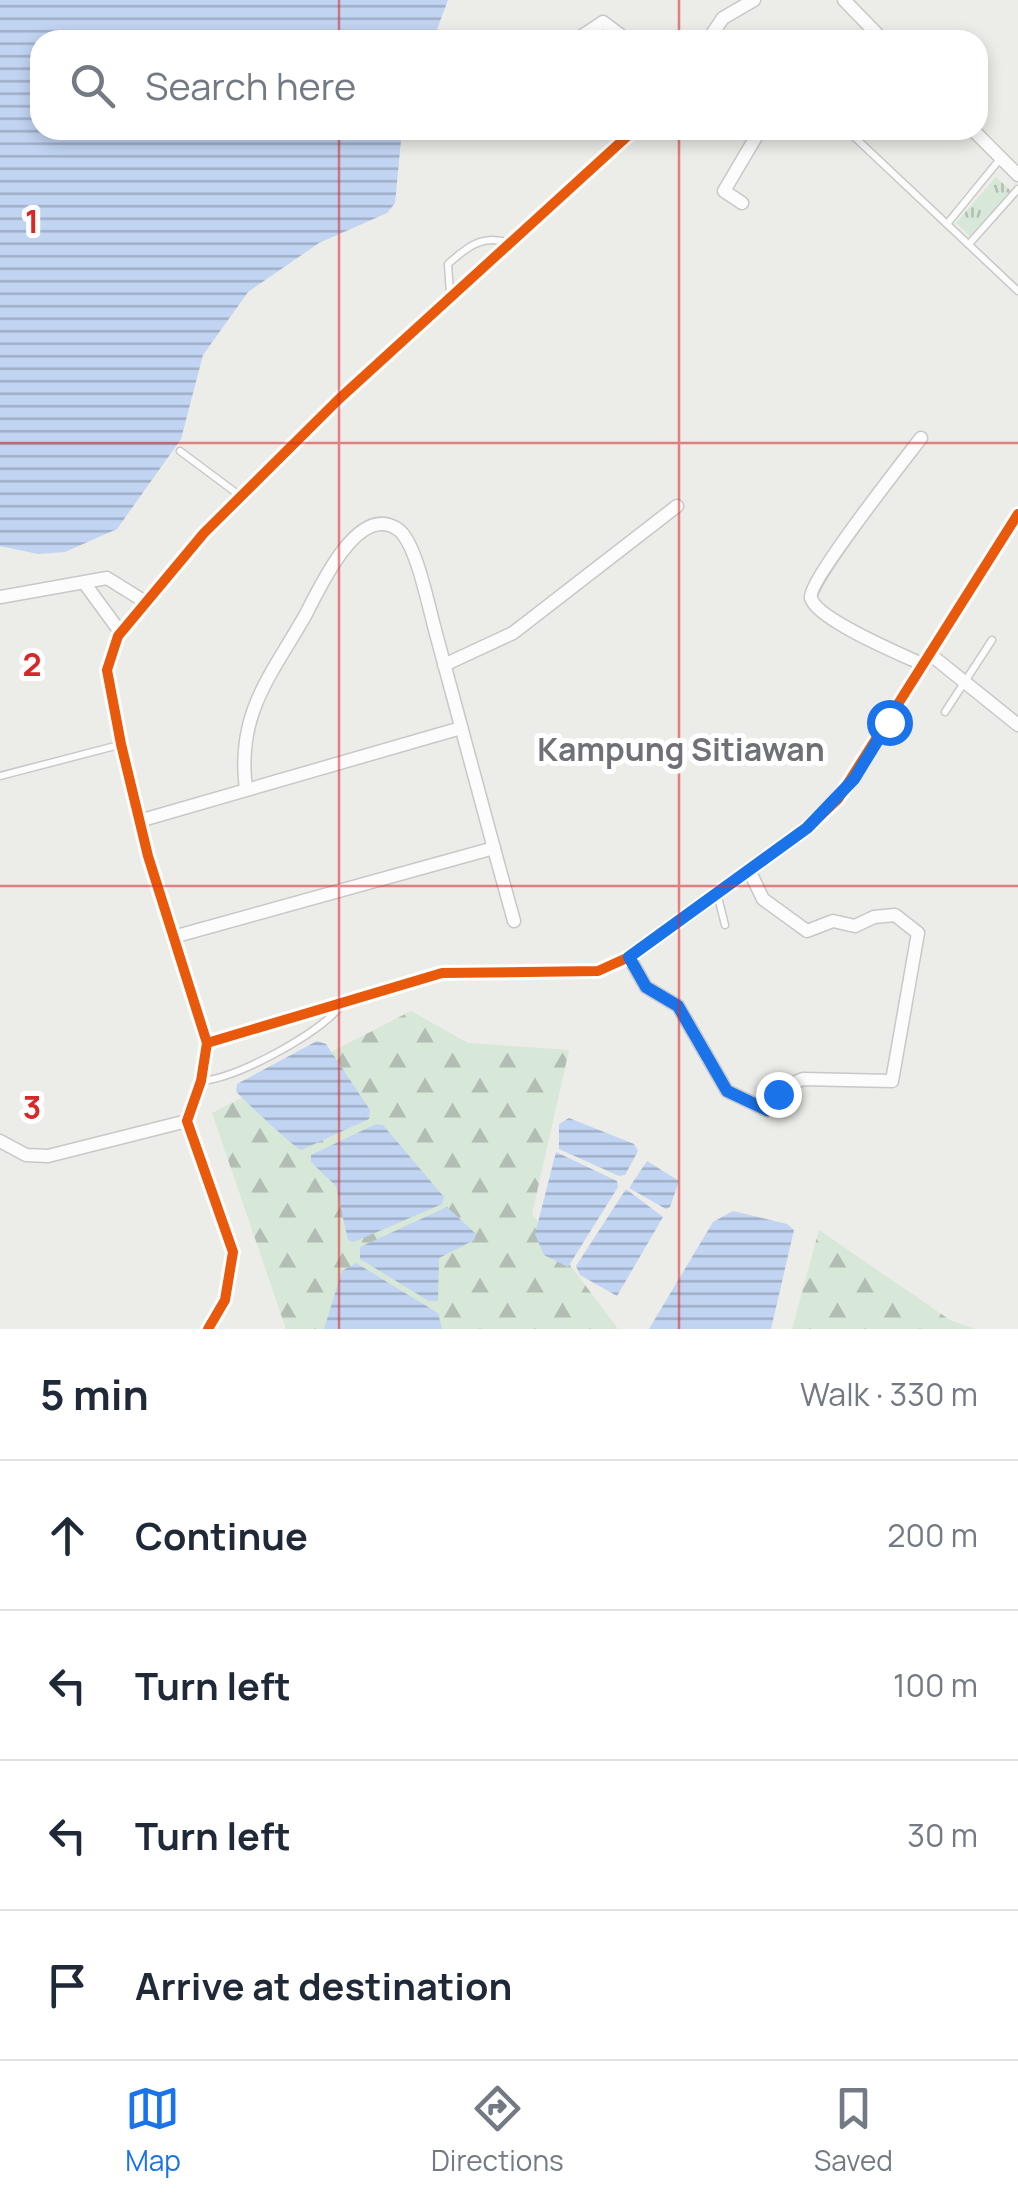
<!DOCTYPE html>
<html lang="en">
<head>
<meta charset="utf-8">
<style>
	:root { --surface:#fff; --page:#f6f6f7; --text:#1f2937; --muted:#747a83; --line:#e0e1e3; --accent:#1a73e8 }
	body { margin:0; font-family:Manrope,sans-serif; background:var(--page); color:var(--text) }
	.stop { position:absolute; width:30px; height:30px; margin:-22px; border:8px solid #1a73e8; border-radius:50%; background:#fff }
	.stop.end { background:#1a73e8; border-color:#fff; box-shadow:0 2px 10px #0008 }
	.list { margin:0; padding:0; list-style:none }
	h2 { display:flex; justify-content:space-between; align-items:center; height:130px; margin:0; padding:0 40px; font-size:42px }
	h2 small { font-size:32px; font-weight:400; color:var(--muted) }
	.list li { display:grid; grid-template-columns:65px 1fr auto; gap:30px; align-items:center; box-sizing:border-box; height:150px; padding:0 40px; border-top:2px solid var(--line) }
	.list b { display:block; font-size:38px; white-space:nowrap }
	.list em { font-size:32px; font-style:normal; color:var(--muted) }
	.icon { flex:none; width:55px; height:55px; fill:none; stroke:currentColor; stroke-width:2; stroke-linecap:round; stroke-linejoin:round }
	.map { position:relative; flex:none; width:1018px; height:1329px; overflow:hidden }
	.search { position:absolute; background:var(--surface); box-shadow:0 5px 15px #0003; left:30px; right:30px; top:30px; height:110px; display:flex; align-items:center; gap:25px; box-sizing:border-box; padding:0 35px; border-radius:30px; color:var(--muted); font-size:38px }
	.sheet { height:730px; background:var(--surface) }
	nav { display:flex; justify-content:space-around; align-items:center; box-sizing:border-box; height:140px; border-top:2px solid var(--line); background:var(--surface); font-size:28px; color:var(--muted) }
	nav a { display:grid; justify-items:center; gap:5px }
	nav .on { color:var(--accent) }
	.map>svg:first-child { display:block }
	.grass { fill:url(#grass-tufts) }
	.forest { fill:url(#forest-firs) }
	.water { fill:url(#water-rules) }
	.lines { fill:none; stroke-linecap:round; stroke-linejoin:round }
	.lane-casing { stroke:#c8c8c8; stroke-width:9 }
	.street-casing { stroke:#c8c8c8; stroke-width:15 }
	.lane { stroke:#fcfcfc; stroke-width:6 }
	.street { stroke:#fcfcfc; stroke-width:12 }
	.cycleway-casing { stroke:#fff; stroke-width:16 }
	.cycleway { stroke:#e8590c; stroke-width:10 }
	.route { stroke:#1a73e8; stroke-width:12 }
	.grid { fill:none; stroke:#d62828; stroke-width:2.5; stroke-opacity:0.55 }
	.labels { text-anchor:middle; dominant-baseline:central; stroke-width:10; stroke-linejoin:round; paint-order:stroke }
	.neighbourhood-label { font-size:32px; font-weight:bold; fill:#6f7177; stroke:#fff }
	.grid-label { font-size:32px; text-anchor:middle; font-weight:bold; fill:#d62828; stroke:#fff; stroke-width:10; stroke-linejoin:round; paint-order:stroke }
</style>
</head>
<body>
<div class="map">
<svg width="1018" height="1329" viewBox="0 0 1018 1329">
	<defs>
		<pattern id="grass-tufts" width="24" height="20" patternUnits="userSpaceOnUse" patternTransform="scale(2.5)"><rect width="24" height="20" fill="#d7e7d8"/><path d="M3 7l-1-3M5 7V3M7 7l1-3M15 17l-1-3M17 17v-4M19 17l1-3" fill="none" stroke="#b2beb3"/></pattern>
		<pattern id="forest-firs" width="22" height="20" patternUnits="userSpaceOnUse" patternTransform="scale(2.5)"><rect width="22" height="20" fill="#d7e7d8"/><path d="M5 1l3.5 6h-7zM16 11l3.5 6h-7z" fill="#b2beb3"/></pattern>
		<pattern id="water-rules" width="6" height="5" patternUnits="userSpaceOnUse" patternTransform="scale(2.5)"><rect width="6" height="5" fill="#c1d4f2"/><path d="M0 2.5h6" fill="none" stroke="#a0afc8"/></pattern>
	</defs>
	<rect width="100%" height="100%" fill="#ecece8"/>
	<path class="grass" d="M996,177l15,14 -41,45 -14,-13z"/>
	<g class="forest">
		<path d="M411,1011l57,32 101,7 -37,164 86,115h-332l-74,-216z"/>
		<path d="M819,1230l131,90 25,9h-183z"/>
	</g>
	<g class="water">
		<path d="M0,0h448l-15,40h-393v90h362l-7,73 -8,10 -68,30 -71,49 -45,63 -22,84 -64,90 -52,23 -27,2 -38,-8z"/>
		<path d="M317,1041l9,3 44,66 -1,9 -68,31c-5,-1 -61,-53 -65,-59l1,-7z"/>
		<path d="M569,1118l65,26 4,7 -13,24 -6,1 -60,-27v-25z"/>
		<path d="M376,1124l7,1 61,72 -2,7 -88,38 -6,-2 -12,-54 -25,-24v-7z"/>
		<path d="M556,1152l61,29 1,6 -50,80 -24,-12 -9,-21z"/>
		<path d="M647,1161l32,20 -9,26 -4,2 -37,-21z"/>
		<path d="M626,1189l37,28 -46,79 -37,-21 -4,-9z"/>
		<path d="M447,1207l29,27 -2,6 -35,18 -1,43h-9l-69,-42v-12z"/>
		<path d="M733,1211l54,13 7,6 -23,99h-122l64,-107z"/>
		<path d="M356,1263l82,50 4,16h-118l18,-58z"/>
	</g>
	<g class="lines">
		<g class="lane-casing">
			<g id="lane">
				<path d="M847,130l171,161"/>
				<path d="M947,224l53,-65"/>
				<path d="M969,244l49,-55"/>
				<path d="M450,294l-2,-30c20,-18 35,-30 62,-21"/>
				<path d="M180,451l59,44"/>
				<path d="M945,712l47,-72"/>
				<path d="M0,776l119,-31"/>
				<path d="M717,893l8,32"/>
				<path d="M201,1081c37,-3 115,-46 139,-74"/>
			</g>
		</g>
		<g class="street-casing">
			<g id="street">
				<path d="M844,0l39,40"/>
				<path d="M576,40l27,-18 24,18"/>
				<path d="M708,40l15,-22 31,-18"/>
				<path d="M973,130l45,45"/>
				<path d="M742,203l-18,-12 36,-61"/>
				<path d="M921,438c-16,21 -114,145 -110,160 6,22 92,57 113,67"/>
				<path d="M85,584l36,49"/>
				<path d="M0,597l107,-19 40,25"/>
				<path d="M931,655l87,70"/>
				<path d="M444,665l69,-32 164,-127"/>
				<path d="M246,789c-10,-76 25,-113 60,-175 13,-25 47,-100 83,-89 4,1 11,5 13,8 17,20 28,81 36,108 25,94 50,187 76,280"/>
				<path d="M139,821l322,-93"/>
				<path d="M173,937l321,-89"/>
				<path d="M629,957l17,30 32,19 49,85 40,19 19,-24 17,-7 89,2 26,-148 -23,-18 -21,2 -19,9 -22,-5 -26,10 -44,-32 -14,-29"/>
				<path d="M207,1043l-59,-187 -27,-112 -14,-74 11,-34 86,-103 135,-134 295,-269"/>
				<path d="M0,1141l26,14 22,1 139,-35"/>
				<path d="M208,1329l17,-29 8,-48 -46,-131 14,-40 6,-38 235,-70 156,-2 31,-14 178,-129 31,-29 180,-285"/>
			</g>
		</g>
		<use href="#lane" class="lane"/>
		<use href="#street" class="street"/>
		<g class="cycleway-casing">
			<g id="cycleway">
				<path d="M207,1043l-59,-187 -27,-112 -14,-74 11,-34 86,-103 135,-134 295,-269"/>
				<path d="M208,1329l17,-29 8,-48 -46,-131 14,-40 6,-38 235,-70 156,-2 31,-14 178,-129 31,-29 180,-285"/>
			</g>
		</g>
		<use href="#cycleway" class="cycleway"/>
	</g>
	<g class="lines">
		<path class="route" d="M778,1094l-11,16 -40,-19 -49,-85 -32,-19 -17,-30 178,-129 47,-49 35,-57"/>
	</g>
	<path class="grid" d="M339,0v40M679,0v40M339,130v1199M679,130v1199M0,443h1018M0,886h1018"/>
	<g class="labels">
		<g class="neighbourhood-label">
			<text x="681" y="749">Kampung Sitiawan</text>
		</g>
	</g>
	<g class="grid-label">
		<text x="32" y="233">1</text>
		<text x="32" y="676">2</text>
		<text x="32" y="1119">3</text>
	</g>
</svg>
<div class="stop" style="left:889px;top:722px"></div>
<div class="stop end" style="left:778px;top:1094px"></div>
<div class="search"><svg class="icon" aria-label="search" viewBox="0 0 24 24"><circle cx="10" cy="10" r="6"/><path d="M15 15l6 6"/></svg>Search here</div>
</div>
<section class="sheet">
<h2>5 min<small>Walk · 330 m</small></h2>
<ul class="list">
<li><svg class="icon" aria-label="ahead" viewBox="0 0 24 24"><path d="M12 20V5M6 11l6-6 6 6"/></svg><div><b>Continue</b></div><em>200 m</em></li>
<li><svg class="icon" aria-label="left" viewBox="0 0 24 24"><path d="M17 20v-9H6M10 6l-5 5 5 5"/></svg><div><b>Turn left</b></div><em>100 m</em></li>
<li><svg class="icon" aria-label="left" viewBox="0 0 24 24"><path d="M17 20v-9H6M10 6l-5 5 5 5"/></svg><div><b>Turn left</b></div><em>30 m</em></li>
<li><svg class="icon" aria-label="arrive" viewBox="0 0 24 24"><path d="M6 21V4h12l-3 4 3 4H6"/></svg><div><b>Arrive at destination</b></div></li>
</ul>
</section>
<nav>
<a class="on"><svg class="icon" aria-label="map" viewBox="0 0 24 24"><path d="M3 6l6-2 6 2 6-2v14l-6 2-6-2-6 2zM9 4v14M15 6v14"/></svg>Map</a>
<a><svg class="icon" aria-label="directions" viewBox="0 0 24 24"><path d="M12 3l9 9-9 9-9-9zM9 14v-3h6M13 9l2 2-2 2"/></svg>Directions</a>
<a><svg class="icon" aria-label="saved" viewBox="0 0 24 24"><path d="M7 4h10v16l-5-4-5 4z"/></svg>Saved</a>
</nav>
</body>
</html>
